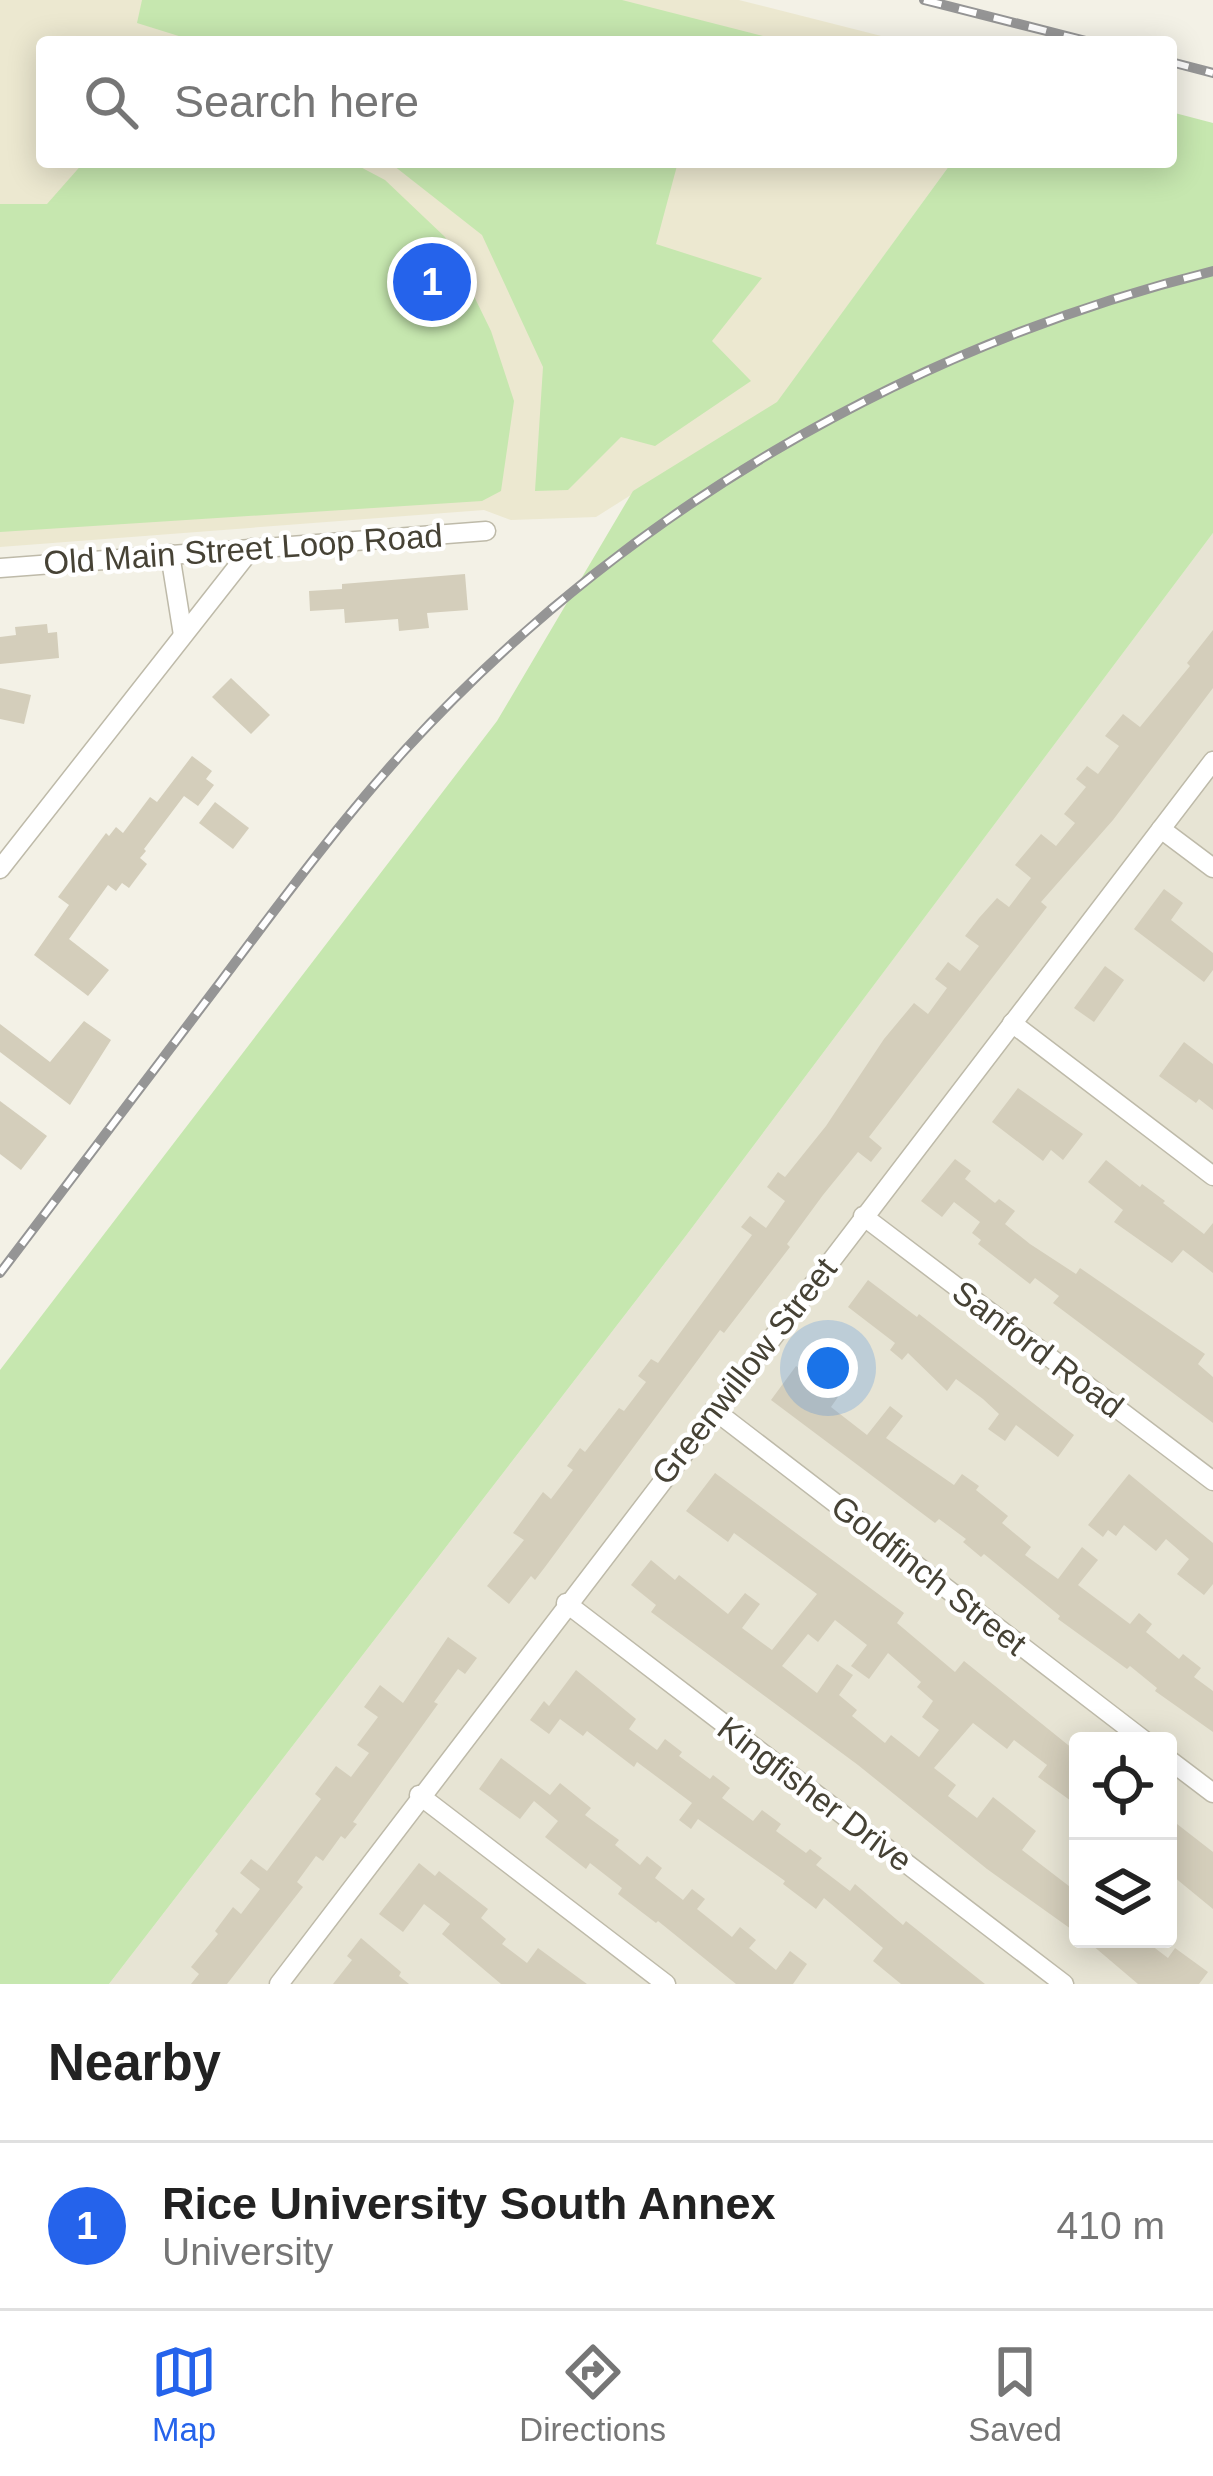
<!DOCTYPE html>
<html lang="en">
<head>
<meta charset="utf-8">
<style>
	:root { --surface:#fff; --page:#f6f6f6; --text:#222; --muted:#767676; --line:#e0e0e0; --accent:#2563eb }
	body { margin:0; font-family:Arial,sans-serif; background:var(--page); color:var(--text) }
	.controls { position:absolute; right:36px; bottom:36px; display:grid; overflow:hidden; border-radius:12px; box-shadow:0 6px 30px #0003 }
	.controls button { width:108px; height:108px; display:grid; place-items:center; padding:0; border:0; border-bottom:3px solid var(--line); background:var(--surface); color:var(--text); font:60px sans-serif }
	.you { position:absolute; left:828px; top:1368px; width:42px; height:42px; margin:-30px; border:9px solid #fff; border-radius:50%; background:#1a73e8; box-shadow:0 0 0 18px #1a73e833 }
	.badge { display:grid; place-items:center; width:78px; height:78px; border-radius:50%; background:var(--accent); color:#fff; font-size:39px; font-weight:700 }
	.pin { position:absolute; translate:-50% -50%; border:6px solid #fff; box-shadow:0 3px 12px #0006 }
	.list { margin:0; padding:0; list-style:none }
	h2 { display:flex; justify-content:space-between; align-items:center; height:156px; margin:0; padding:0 48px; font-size:51px }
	h2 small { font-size:39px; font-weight:400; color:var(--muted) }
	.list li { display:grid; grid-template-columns:78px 1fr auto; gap:36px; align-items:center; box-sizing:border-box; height:168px; padding:0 48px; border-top:3px solid var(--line) }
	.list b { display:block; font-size:45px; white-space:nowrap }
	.list p { margin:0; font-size:39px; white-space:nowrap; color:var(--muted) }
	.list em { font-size:39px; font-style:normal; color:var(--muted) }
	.icon { flex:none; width:66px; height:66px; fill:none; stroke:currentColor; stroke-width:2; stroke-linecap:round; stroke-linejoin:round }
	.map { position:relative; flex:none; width:1213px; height:1984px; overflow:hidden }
	.search { position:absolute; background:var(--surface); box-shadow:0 6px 30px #0003; left:36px; right:36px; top:36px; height:132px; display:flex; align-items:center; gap:30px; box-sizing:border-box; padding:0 42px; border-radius:12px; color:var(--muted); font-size:45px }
	.sheet { height:324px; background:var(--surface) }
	nav { display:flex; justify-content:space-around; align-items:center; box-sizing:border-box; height:168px; border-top:3px solid var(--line); background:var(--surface); font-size:33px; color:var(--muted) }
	nav a { display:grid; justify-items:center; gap:6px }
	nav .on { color:var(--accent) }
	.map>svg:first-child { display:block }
	.residential { fill:#e7e4d4; fill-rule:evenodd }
	.education { fill:#ece8d0 }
	.green { fill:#c6e7af }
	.building { fill:#d4cebb; fill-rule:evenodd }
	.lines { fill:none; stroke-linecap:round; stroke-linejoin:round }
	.minor-casing { stroke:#bebaa9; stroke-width:21 }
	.minor { stroke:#fff; stroke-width:18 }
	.rail-casing { stroke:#959595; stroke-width:10 }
	.rail { stroke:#fff; stroke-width:6; stroke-dasharray:18; stroke-linecap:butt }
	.labels { text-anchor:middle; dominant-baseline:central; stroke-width:9; stroke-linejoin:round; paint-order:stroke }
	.street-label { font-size:33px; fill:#464235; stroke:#fff }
</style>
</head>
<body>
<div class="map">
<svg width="1213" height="1984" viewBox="0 0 1213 1984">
	<rect width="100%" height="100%" fill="#f3f1e6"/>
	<path class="residential" d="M1213,533v1451h-1104l576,-747zM1078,1741h90v198h-90z"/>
	<path class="education" d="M0,0h739l166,42h-863v120h910l-175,241 -181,114 -85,3 -27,-10 -484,37z"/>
	<g class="green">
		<path d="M142,0h480l164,42h-588l-61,-19z"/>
		<path d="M1171,112l42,11v410l-528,704 -576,747h-109v-614l497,-649 136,-230 144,-89 175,-240h219z"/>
		<path d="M84,162h267l34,18 60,57 46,94 23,70 -13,90 -19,10 -482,31v-328h47z"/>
		<path d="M389,162h289l-22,82 106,34 -50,63 39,40 -96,65 -34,-9 -53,53 -33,1 8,-124 -61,-132z"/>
	</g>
	<g class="building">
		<path d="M465,574l3,36 -41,3 2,15 -30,3 -1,-12 -53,4 -1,-14 -34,2 -1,-20 33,-2v-5z"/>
		<path d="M47,624l1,9 9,-1 2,26 -59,6v-27l16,-2 -1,-8z"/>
		<path d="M1213,630v58l-100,132 -72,82 6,5 -178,230 13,11 -11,14 -13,-10 -35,43 -36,49 3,3 -66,86 -4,-3 -175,237 -10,13 -4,-4 -22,28 -22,-18 37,-46 -11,-7 30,-41 8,7 22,-29 -6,-4 13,-18 5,4 34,-44 5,3 22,-29 -8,-6 13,-17 7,4 94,-128 -11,-8 9,-11 16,12 19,-27 -18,-14 11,-15 7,5 41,-51 58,-87 30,-36 14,11 19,-26 -12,-9 13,-17 12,9 19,-25 -14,-10 14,-18 18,-20 12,9 22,-29 -16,-13 26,-31 15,12 19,-23 -11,-9 22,-27 -10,-8 11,-13 11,8 21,-28 -14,-10 18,-22 17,13 50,-61 -3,-3z"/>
		<path d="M231,678l39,37 -19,19 -39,-37z"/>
		<path d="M0,688l31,7 -7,29 -24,-5z"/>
		<path d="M192,756l20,15 -6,8 8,6 -16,21 -14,-10 -40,53 2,2 -6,7 7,6 -18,24 -7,-5 -6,8 -8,-6 -39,54 40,31 -21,26 -54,-41 35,-50 -11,-8 48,-64 3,3 7,-9 7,6 27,-36 7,5z"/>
		<path d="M215,802l34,26 -16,21 -34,-26z"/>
		<path d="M1164,889l19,14 -12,17 42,33v17l-9,12 -70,-53z"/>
		<path d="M1105,966l19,14 -30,42 -20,-14z"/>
		<path d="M84,1021l27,19 -41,65 -70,-53v-28l50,38z"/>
		<path d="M1184,1042l29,22v46l-14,-11 -3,4 -37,-27z"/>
		<path d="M1018,1088l65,46 -20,26 -12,-10 -8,11 -51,-39z"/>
		<path d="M0,1101l47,35 -26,34 -21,-16z"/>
		<path d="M955,1159l16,12 -6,8 30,24 4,-4 16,12 -10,13 25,20 46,30 4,-6 125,86 -7,10 15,13v46l-160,-120 6,-7 -24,-18 -5,6 -52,-40 3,-4 -9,-7 8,-11 -26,-20 -12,15 -21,-16z"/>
		<path d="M1106,1160l34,27 2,-3 23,17 -2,2 41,31 9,-11v50l-30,-23 -11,13 -58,-41 9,-12 -35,-28z"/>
		<path d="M868,1280l49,37 2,-3 155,121 -16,22 -42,-32 -11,16 -17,-12 11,-15 -16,-15 -27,-20 -9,12 -39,-38 -6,7 -12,-10 5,-7 -47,-36z"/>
		<path d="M796,1366l42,31 -7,10 36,28 23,-29 13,10 -17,22 68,47 8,-11 17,12 -3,4 32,26 -6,7 29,24 -6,8 33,24 24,-32 16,13 -20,25 52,39 9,-11 13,11 -6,8 33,27 4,-5 18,14 -7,9 19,14v41l-58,-41 2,-3 -27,-22 -3,3 -69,-50 2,-3 -76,-62 -3,3 -18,-15 3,-3 -27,-20 -4,4 -164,-123z"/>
		<path d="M715,1473l189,140 -7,10 58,49 9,-11 114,92v53l-40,-29 9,-12 -33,-25 -7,9 -34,-26 -39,45 22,17 -8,11 29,22 16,-21 43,34 -14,19 56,43v41l-91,-65 -129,-104 -207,-153 5,-7 -25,-20 20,-25 24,20 4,-5 49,39 17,-21 15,11 -18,24 30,22 45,-56 -83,-61 -6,9 -42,-31zM835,1620l32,25 -16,21 18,13 19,-26 33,29 -4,5 16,14 -11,16 17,13 -20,27 -28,-22 -6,8 -33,-27 5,-6 -18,-15 14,-20 -16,-11 -20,29 -35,-27 26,-32 10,8z"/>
		<path d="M1129,1474l84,69v41l-9,11 -27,-21 12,-15 -23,-20 -10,12 -32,-26 -8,11 -8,-6 -5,7 -15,-12z"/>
		<path d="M448,1637l29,21 -12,16 -7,-5 -24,33 4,2 -85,118 4,2 -12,15 -4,-3 -18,25 -7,-5 -19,26 6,5 -76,97h-36l8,-10 -8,-7 27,-33 -3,-3 18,-24 8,7 19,-25 -20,-16 11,-14 16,12 54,-72 -6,-5 21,-28 15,11 18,-24 -12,-8 21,-28 -14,-10 16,-22 23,18z"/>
		<path d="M576,1670l60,49 -7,10 28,21 8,-11 17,13 -3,4 31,23 3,-4 17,13 -8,10 31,23 9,-11 19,14 -5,7 30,22 4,-4 12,9 -6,7 34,26 5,-7 48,41 3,-4 79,63h-84l-28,-23 10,-13 -59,-50 -8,11 -33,-25 2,-3 -87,-62 -7,10 -12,-9 13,-17 -55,-41 -3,5 -47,-36 -4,5 -23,-17 -11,15 -19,-14 14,-19 5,5z"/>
		<path d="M501,1758l49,37 10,-12 31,25 -6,7 34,25 -4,5 25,20 7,-9 15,12 -7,10 28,22 9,-11 13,10 -8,10 35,28 8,-10 16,13 -7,8 27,22 14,-19 17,13 -14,20h-57l-78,-63 -2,2 -38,-29 4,-6 -32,-25 -4,6 -41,-32 13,-16 -24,-20 -14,18 -41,-30z"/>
		<path d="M1168,1817l45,35v57l-45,-37z"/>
		<path d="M419,1863l16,13 4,-5 49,38 -7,9 25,21 -4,5 25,19 11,-15 49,36h-86l-59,-50 8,-10 -26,-20 -21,28 -24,-18z"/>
		<path d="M361,1938l40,34 -2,4 10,8h-76l19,-24 -5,-4z"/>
		<path d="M1085,1939h58l25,19 7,-10 33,24 -9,12h-61z"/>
	</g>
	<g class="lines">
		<g class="minor-casing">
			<g id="minor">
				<path d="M170,554l13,81"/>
				<path d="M0,568l486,-37"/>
				<path d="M1161,829l52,39"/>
				<path d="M0,869l252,-321"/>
				<path d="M1012,1023l201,153"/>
				<path d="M863,1216l350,265"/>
				<path d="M714,1410l431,331"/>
				<path d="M566,1603l498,381"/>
				<path d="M1168,1759l45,34"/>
				<path d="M419,1795l247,189"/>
				<path d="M279,1984l934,-1223"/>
			</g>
		</g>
		<use href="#minor" class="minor"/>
		<g class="rail-casing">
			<g id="rail">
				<path d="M924,0l166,42"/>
				<path d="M1171,62l42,11"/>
				<path d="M0,1273c73,-96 146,-193 219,-289 60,-80 119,-160 186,-234 215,-235 499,-402 808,-479"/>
			</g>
		</g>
		<use href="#rail" class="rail"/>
	</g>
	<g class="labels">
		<g class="street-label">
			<text transform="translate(243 549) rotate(-4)">Old Main Street Loop Road</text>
			<text transform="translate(1038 1349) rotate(37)">Sanford Road</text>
			<text transform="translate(744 1371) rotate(-52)">Greenwillow Street</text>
			<text transform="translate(929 1575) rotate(38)">Goldfinch Street</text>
			<text transform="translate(815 1794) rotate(37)">Kingfisher Drive</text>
		</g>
	</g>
</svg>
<div class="controls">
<button><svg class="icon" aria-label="locate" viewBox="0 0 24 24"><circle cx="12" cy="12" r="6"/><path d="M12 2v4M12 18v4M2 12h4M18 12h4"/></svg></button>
<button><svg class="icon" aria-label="layers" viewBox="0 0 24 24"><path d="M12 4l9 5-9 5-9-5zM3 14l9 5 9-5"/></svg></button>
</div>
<div class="you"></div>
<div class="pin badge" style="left:432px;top:282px">1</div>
<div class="search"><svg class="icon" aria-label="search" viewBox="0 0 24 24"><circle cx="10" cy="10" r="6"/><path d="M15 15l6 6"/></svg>Search here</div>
</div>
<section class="sheet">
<h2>Nearby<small></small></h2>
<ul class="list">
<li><span class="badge">1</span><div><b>Rice University South Annex</b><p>University</p></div><em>410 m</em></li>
</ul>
</section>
<nav>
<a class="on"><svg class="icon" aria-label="map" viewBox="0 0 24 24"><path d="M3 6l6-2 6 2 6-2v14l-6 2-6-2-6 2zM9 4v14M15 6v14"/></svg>Map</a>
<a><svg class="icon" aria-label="directions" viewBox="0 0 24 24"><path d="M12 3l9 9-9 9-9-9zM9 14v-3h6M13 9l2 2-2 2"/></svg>Directions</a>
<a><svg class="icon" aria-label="saved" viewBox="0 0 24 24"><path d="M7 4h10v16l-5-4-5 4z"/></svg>Saved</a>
</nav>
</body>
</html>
